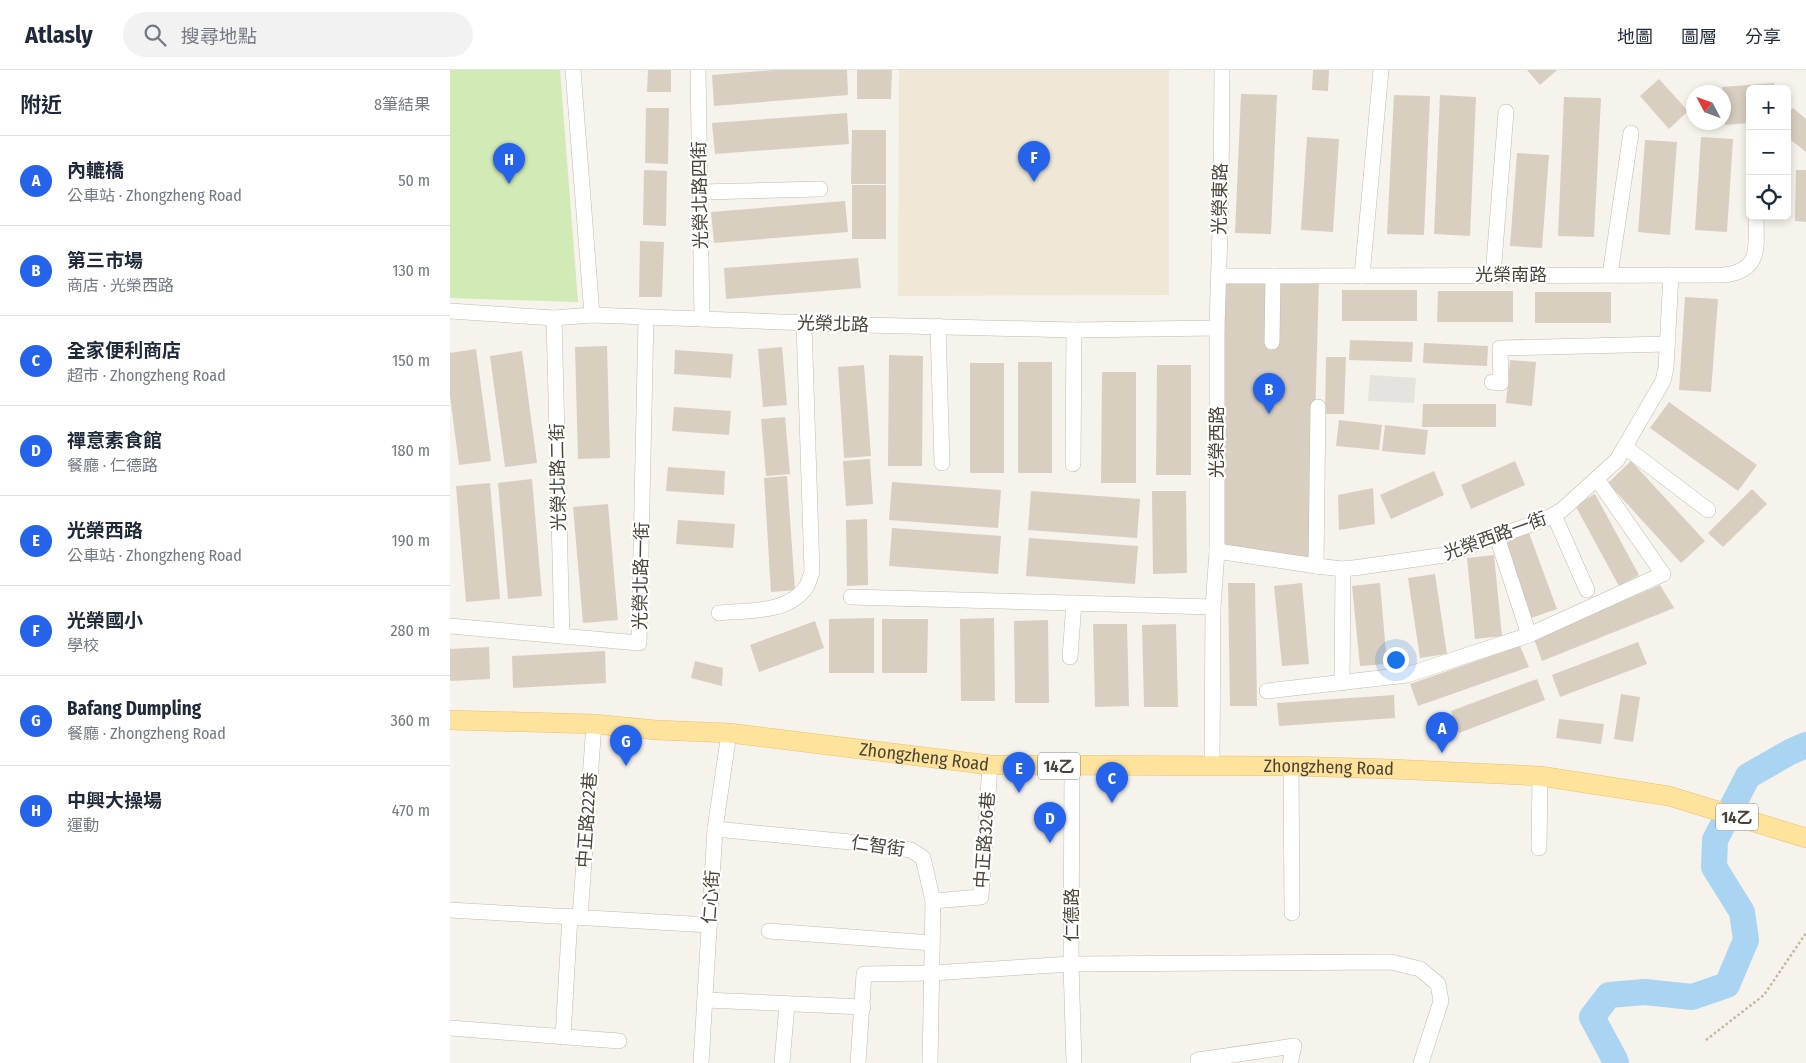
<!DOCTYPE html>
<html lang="zh-TW">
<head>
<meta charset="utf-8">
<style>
	:root { --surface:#fff; --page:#f2f2f3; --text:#1f2937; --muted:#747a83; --line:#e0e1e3; --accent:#2563eb }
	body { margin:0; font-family:"Fira Sans Condensed","Noto Sans TC",sans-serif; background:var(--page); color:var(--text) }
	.controls { position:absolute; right:15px; top:15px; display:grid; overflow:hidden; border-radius:8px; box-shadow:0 2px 8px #0003 }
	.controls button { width:45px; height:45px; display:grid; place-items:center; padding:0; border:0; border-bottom:1px solid var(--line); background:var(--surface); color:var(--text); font:25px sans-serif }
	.compass { position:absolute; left:1236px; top:15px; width:45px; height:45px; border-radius:50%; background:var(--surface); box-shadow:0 2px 8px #0003; rotate:311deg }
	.you { position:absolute; left:945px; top:589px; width:18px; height:18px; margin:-12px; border:4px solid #fff; border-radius:50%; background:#1a73e8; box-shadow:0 0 0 8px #1a73e833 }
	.badge { display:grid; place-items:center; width:32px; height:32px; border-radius:50%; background:var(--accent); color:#fff; font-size:16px; font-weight:700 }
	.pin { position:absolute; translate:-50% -41px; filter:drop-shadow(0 1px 2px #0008) }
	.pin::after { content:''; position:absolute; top:26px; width:18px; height:15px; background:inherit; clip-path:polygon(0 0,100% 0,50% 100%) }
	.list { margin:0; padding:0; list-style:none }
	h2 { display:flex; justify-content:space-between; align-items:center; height:65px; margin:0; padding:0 20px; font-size:21px }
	h2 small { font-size:16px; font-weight:400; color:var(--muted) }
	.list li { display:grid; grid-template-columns:32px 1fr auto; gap:15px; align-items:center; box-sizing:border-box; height:90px; padding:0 20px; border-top:1px solid var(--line) }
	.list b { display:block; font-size:19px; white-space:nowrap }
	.list p { margin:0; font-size:16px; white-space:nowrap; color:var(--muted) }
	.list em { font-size:16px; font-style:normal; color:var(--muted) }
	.icon { flex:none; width:28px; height:28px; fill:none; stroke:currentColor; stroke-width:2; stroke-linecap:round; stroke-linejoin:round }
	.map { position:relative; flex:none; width:1356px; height:993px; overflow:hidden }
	header { display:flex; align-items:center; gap:30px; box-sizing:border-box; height:70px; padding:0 25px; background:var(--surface); border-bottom:1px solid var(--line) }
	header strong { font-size:24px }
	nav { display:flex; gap:28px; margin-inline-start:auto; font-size:18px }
	.search { width:350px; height:45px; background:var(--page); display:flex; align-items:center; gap:12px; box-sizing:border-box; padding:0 18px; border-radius:28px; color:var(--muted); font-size:19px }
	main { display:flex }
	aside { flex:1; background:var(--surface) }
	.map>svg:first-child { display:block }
	.education { fill:#efe8d6 }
	.green { fill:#d2eab5 }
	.parking { fill:#e5e3e0 }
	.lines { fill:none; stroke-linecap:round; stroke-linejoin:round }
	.river { stroke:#a9d4f2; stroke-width:26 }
	.building { fill:#d8cfc1 }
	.minor-casing { stroke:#c2bbae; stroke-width:16 }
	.major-casing { stroke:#e6c16a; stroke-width:20 }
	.path { stroke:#c4b79f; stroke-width:2.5; stroke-dasharray:2.5 2.5; stroke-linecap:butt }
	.minor { stroke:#fff; stroke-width:15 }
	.major { stroke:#ffe39c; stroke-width:19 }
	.labels { text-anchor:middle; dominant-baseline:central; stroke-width:4.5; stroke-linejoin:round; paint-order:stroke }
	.shield { fill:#fff; stroke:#817c74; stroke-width:1 }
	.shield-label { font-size:16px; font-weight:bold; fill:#4b4439 }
	.street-label { font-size:18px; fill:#4b4439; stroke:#fff }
</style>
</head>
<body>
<header>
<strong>Atlasly</strong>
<div class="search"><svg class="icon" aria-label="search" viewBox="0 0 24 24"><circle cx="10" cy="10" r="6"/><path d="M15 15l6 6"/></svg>搜尋地點</div>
<nav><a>地圖</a><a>圖層</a><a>分享</a></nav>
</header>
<main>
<aside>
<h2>附近<small>8筆結果</small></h2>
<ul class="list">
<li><span class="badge">A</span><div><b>內轆橋</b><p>公車站 · Zhongzheng Road</p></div><em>50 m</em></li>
<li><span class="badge">B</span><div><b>第三市場</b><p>商店 · 光榮西路</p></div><em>130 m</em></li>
<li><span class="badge">C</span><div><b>全家便利商店</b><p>超市 · Zhongzheng Road</p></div><em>150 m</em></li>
<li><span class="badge">D</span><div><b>禪意素食館</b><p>餐廳 · 仁德路</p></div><em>180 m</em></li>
<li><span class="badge">E</span><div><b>光榮西路</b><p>公車站 · Zhongzheng Road</p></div><em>190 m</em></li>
<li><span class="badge">F</span><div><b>光榮國小</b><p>學校</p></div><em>280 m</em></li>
<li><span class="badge">G</span><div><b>Bafang Dumpling</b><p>餐廳 · Zhongzheng Road</p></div><em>360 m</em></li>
<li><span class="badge">H</span><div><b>中興大操場</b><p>運動</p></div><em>470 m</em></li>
</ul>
</aside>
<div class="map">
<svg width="1356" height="993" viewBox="0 0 1356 993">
	<rect width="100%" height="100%" fill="#f6f3ec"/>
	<path class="education" d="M449,0h270v225l-271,1z"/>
	<path class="green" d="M0,0h110l18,232 -128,-4z"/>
	<path class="parking" d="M920,305l46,3 -2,25 -46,-2z"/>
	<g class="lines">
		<path class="river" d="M1166,993l-1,-3 -23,-43 17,-22 36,-3 47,5 35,-12 19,-45 -4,-28 -28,-45 1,-27 33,-64 42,-24 16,-7"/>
	</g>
	<g class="building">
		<path d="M198,0h23v22h-24z"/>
		<path d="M324,0h73l1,25 -134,11 -2,-31z"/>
		<path d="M407,0h35l-1,29h-34z"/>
		<path d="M863,0h16l-1,21 -16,-1z"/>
		<path d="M1077,0h30l-17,15z"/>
		<path d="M1209,9l29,32 -19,18 -29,-33z"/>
		<path d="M1324,13v6h-24v34l-25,2 -3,-38z"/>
		<path d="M791,24l36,1 -6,139 -36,-1z"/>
		<path d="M944,25l36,1 -6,139 -37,-1z"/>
		<path d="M990,25l36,2 -6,139 -36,-2z"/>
		<path d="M1114,27l37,1 -7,139 -36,-1z"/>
		<path d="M196,38h23l-1,56 -23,-1z"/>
		<path d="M1343,38l13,11v33l-19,-15v-23z"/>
		<path d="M397,43l2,31 -134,10 -3,-31z"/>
		<path d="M402,60h34v54h-35z"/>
		<path d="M857,67l32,2 -6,93 -32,-2z"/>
		<path d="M1251,67l32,2 -6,93 -32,-2z"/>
		<path d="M1195,70l32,2 -7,93 -32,-3z"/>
		<path d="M1067,83l32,2 -7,93 -32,-2z"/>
		<path d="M194,100l23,1 -1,55 -23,-1z"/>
		<path d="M1346,100h10v52l-11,-1z"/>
		<rect x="402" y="115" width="34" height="54"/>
		<path d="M395,131l3,31 -134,11 -3,-31z"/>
		<path d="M190,171l24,1 -2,55h-23z"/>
		<path d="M408,188l3,30 -135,11 -2,-31z"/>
		<path d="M869,210l-8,281 -88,-15 -1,-264z"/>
		<rect x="892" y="220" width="75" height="31"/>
		<path d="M988,221h75v31h-76z"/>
		<rect x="1085" y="222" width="76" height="31"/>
		<path d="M1235,227l33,2 -7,93 -32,-2z"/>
		<path d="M900,270l63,2 -1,20 -63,-2z"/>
		<path d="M974,273l64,3 -1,20 -64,-3z"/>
		<path d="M157,276l3,112 -32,1 -3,-112z"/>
		<path d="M332,277l5,58 -24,2 -5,-58z"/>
		<path d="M26,279l15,112 -32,4 -9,-69v-43z"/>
		<path d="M225,280l58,4 -2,24 -57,-4z"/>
		<path d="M72,281l15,112 -32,4 -15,-111z"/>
		<path d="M439,285l34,1 -1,110h-34z"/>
		<path d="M876,287h20l-2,57h-19z"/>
		<path d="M1060,290l26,2 -4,44 -26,-3z"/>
		<rect x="568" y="292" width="34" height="111"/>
		<rect x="520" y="293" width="34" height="110"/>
		<path d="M414,295l7,91 -27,2 -6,-91z"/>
		<path d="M707,295h34v110h-35z"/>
		<path d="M652,302h34v111h-35z"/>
		<path d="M1219,332l88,63 -19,26 -88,-63z"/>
		<path d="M973,334h73v23h-74z"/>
		<path d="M224,337l57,4 -2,24 -57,-4z"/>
		<path d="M335,347l5,57 -24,2 -5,-57z"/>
		<path d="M889,350l43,5 -3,25 -43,-4z"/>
		<path d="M935,355l43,5 -3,25 -43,-4z"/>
		<path d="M420,389l3,45 -27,2 -3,-45z"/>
		<path d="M1065,391l10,24 -54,24 -10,-24z"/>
		<path d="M1181,391l74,80 -24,22 -73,-80z"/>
		<path d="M218,397l57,4 -1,24 -58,-4z"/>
		<path d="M984,401l10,24 -53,24 -11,-24z"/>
		<path d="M337,406l8,114 -24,2 -7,-114z"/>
		<path d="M82,409l10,117 -34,3 -10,-116z"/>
		<path d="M442,412l109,8 -3,38 -109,-8z"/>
		<path d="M40,413l10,116 -34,3 -10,-116z"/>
		<path d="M923,418l2,36 -36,6 -1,-35z"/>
		<path d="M1302,419l15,15 -44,43 -15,-14z"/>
		<path d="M581,421l109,8 -3,39 -109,-8z"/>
		<path d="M702,421h34l1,82 -34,1z"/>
		<path d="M1145,424l44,81 -20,11 -44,-81z"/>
		<path d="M158,434l10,116 -35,3 -10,-116z"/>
		<path d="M417,449l1,66 -21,1 -1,-66z"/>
		<path d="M228,450l57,4 -2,24 -57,-4z"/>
		<path d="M442,458l109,8 -3,38 -109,-8z"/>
		<path d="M1079,463l28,76 -26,9 -28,-76z"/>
		<path d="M579,468l109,8 -3,38 -109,-8z"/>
		<path d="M1044,485l8,81 -27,3 -8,-81z"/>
		<path d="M985,504l12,80 -27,4 -12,-80z"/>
		<path d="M778,513h27l2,123h-27z"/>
		<path d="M852,513l7,81 -27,2 -8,-80z"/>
		<path d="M930,513l7,81 -27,2 -8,-80z"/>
		<path d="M1210,515l14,23 -132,53 -8,-22z"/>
		<path d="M424,548v55h-45v-54z"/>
		<path d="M544,548l1,83h-34l-1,-82z"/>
		<path d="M432,549h46l-1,54h-45z"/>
		<path d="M598,550l1,83h-34l-1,-82z"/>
		<path d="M365,551l9,27 -65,24 -9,-27z"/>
		<path d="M643,554h34l2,82 -34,1z"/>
		<path d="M726,554l2,83h-34l-2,-82z"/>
		<path d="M1188,572l9,22 -87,33 -8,-22z"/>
		<path d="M1070,576l9,21 -111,39 -8,-22z"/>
		<path d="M39,577l1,32 -40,2v-32z"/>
		<path d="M155,581l1,32 -93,5 -1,-32z"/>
		<path d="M245,591l28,7 -1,18 -31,-8z"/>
		<path d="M1087,609l8,21 -86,33 -8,-22z"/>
		<path d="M1171,624l19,3 -7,45 -19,-3z"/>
		<path d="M944,625l1,23 -116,8 -2,-23z"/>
		<path d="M1109,649l45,5 -3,20 -45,-6z"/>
	</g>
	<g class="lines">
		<g class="minor-casing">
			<g id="minor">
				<path d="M123,0l19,245"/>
				<path d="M248,0l4,249"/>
				<path d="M251,122l119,-3"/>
				<path d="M1043,205l13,-163"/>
				<path d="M1160,205l21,-142"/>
				<path d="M769,206l506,-1c37,-5 31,-29 31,-59"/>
				<path d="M912,206l19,-206"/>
				<path d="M0,241l104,7 38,-3 272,10 210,5 143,-2"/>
				<path d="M104,248l8,318"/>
				<path d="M488,256l4,137"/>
				<path d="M822,272l1,-66"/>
				<path d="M1042,312l9,1 -1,-35 167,-4"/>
				<path d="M1175,377l83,63"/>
				<path d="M623,394l1,-134"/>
				<path d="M1104,445l33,75"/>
				<path d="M1047,467l32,98"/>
				<path d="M767,481l99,15 27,3 18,-2 84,-12 101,-36 16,-9 55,-50 46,-79 3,-13 5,-93"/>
				<path d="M866,496l2,-159"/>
				<path d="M401,527l362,10"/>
				<path d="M269,543c28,-3 69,1 87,-26 3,-4 4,-10 6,-15l-8,-248"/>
				<path d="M0,556l189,17 7,-325"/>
				<path d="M620,587l4,-54"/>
				<path d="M892,613l1,-114"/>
				<path d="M817,621l140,-16 122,-40 134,-61 -66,-95"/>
				<path d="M762,695l1,-158 4,-56v-223l4,-130 1,-128"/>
				<path d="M622,696l-1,198 3,99"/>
				<path d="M841,696l1,147"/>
				<path d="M265,759l156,15 40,6 12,8 10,43 -3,162"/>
				<path d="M1089,778l1,-72"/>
				<path d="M483,831l48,-4 9,-132"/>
				<path d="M0,840l259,15"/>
				<path d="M130,847l14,-193"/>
				<path d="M319,861l163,12"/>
				<path d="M255,930l158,7"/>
				<path d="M0,958l169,13"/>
				<path d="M113,967l7,-121"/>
				<path d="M251,993l14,-234 14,-96"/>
				<path d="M332,993l5,-59"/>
				<path d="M408,993l6,-89 68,-1 139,-9 320,-2 29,7 18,15 3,17 -20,62"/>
				<path d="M748,993v-3l96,-14 -4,17"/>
			</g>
		</g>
		<g class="major-casing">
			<g id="major">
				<path id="s1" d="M0,650l144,4 62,6 73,3 261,32 301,1 101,3 148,7 129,20 137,42"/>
			</g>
		</g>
		<path class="path" d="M1256,970l58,-45 42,-62"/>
		<use href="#minor" class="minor"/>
		<use href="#major" class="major"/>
	</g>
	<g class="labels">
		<g class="shield">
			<rect x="588" y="682.5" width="42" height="27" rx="4"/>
			<rect x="1266" y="733.5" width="42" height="27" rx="4"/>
		</g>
		<g class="shield-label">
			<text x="609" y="696">14乙</text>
			<text x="1287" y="747">14乙</text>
		</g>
		<g class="street-label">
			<text transform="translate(250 125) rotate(-91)">光榮北路四街</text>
			<text transform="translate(770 129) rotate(-89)">光榮東路</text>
			<text x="1061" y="205">光榮南路</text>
			<text transform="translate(383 254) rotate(2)">光榮北路</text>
			<text transform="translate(767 372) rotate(-90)">光榮西路</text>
			<text transform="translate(108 407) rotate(-91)">光榮北路二街</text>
			<text transform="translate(1045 466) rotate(-20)">光榮西路一街</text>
			<text transform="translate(191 506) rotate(-89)">光榮北路一街</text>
			<text stroke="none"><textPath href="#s1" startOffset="476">Zhongzheng Road</textPath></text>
			<text stroke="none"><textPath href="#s1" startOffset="881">Zhongzheng Road</textPath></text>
			<text transform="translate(137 750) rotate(-86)">中正路222巷</text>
			<text transform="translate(535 770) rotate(-86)">中正路326巷</text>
			<text transform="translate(428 776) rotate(8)">仁智街</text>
			<text transform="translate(261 827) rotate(-86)">仁心街</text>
			<text transform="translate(622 845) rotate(-90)">仁德路</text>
		</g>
	</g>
</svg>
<div class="controls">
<button>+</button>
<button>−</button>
<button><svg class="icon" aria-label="locate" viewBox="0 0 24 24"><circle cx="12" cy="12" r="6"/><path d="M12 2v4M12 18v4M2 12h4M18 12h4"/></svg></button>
</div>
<svg class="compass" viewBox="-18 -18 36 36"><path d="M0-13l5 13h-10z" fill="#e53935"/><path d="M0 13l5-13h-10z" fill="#747a83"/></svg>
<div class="you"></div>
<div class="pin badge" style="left:992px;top:683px">A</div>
<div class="pin badge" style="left:819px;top:344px">B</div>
<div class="pin badge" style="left:662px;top:733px">C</div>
<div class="pin badge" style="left:600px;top:773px">D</div>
<div class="pin badge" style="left:569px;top:723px">E</div>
<div class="pin badge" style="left:584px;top:112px">F</div>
<div class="pin badge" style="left:176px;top:696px">G</div>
<div class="pin badge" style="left:59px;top:114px">H</div>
</div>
</main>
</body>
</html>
